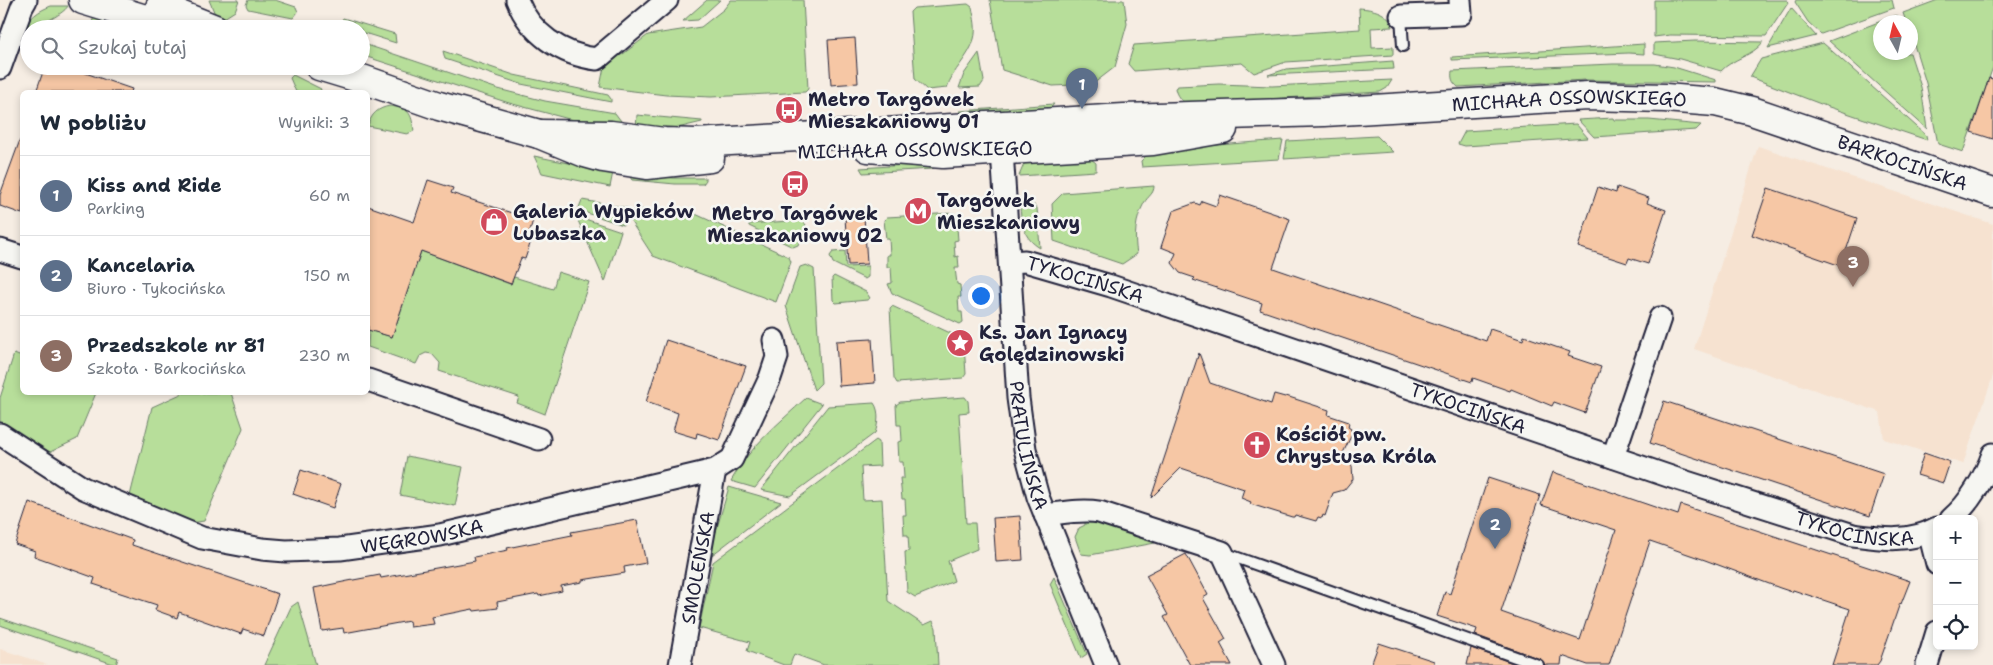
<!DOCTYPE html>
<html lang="pl">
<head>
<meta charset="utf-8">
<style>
	:root { --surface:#fff; --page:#f6f6f7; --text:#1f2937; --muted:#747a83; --line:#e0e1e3; --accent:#d1495b }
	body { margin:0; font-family:"Shantell Sans",sans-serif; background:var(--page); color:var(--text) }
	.controls { position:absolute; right:15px; bottom:15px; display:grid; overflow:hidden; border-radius:8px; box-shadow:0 2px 8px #0003 }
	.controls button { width:45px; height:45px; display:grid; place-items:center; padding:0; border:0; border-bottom:1px solid var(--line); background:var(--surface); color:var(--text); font:25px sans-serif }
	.compass { position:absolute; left:1873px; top:15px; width:45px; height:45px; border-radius:50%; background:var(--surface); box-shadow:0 2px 8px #0003; rotate:352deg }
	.you { position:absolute; left:980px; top:295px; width:18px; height:18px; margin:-12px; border:4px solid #fff; border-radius:50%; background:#1a73e8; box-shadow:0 0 0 8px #1a73e833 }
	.badge { display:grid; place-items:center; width:32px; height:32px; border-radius:50%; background:var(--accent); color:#fff; font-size:16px; font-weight:700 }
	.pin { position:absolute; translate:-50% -41px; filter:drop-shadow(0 1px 2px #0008) }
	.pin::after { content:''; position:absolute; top:26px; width:18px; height:15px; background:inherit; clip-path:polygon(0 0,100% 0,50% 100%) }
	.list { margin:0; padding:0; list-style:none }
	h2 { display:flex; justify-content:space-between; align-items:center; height:65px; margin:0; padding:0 20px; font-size:21px }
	h2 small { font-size:16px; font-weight:400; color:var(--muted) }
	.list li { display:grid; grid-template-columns:32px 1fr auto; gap:15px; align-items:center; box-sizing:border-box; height:80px; padding:0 20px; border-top:1px solid var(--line) }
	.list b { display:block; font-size:19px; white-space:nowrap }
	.list p { margin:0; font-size:16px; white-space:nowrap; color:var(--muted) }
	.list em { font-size:16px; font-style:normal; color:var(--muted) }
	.icon { flex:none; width:28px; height:28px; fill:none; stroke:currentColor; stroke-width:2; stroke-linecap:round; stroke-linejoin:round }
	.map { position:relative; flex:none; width:1993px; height:665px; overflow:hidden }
	.search { position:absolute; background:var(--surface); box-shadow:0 2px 8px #0003; left:20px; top:20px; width:350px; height:55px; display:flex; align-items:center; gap:12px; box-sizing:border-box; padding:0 18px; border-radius:28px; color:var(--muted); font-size:19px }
	.panel { position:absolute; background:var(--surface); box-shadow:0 2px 8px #0003; left:20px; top:90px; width:350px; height:305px; border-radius:8px }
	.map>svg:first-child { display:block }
	.built { fill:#f6e2d0 }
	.green { fill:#b7de9a; stroke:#6c806a }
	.building { fill:#f6c7a5; stroke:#22223b }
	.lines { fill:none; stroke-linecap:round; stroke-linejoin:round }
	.lane-casing { stroke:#22223b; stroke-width:14 }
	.street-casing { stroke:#22223b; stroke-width:25 }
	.secondary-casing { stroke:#22223b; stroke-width:31 }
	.lane { stroke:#f6f6f2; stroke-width:10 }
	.street { stroke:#f6f6f2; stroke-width:21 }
	.secondary { stroke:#f6f6f2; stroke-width:28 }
	.labels { text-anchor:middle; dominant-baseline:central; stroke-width:5; stroke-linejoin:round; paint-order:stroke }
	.poi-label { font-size:19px; font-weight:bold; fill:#22223b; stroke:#f6f6f2; text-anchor:start }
	.street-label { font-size:19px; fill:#22223b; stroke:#f6f6f2 }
</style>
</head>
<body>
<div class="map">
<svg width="1993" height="665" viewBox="0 0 1993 665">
	<rect width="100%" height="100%" fill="#f6ede3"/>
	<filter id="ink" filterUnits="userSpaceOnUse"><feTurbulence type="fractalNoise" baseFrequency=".02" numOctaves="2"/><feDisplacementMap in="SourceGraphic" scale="10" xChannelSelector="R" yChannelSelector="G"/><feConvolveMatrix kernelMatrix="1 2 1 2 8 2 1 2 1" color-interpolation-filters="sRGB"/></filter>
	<g filter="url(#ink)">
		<g class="built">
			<path d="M1758,146l235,78v152l-30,88 -79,-25 -4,-27 -186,-63z"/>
			<path d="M0,649l25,8 22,8h-47z"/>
		</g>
		<g class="green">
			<path d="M209,0h30l-4,11 -11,7 -9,-4z"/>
			<path d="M248,0h27l21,7 2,5 -5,6 -45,-9 -2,-4z"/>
			<path d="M707,0h13l-22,20 -15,1z"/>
			<path d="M731,0h72l5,89 -3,3 -94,5 -45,-2 -66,-8 5,-25 18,-8 25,-19 53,-8 23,-18z"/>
			<path d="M990,0h134l3,24 -12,43 -22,17 -40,2 -51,-16z"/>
			<path d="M1654,0h133l1,3 -22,33 -96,-1 -16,2z"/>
			<path d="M1796,0h96l2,8 -73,26 -13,-12 -13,-20z"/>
			<path d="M1938,0h55v67l-30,85 -25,-8 -12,-61 -15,-48 -1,-13h-4l-3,-9z"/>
			<path d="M968,4l4,3c2,11 5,22 2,32 -5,19 -22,31 -27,49l-20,2 -12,-11 -5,-67 4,-4z"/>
			<path d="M51,6h17c-5,9 -35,23 -45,24 7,-13 15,-19 28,-24z"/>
			<path d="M1359,8c14,1 30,4 33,19l-21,1 1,20 21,-1v8l-107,7 -32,11 -12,-10 -108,8 -6,-7 6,-19 226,-16z"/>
			<path d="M1791,8l25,28 -48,12z"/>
			<path d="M95,13l41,16h-46z"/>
			<path d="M1897,15l3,7h-20v30l30,1 11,34 6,42 -98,-88z"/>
			<path d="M343,18l52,16 1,9 -35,-11v-3h-10l-9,-3 -1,-4z"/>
			<path d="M1695,41l68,1c-10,14 -30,16 -42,29l-41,-12 -26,-5v-11z"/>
			<path d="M361,43l137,46 47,12 70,12 6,8 -1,6 -51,-8 -60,-16 -148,-48z"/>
			<path d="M1823,43l103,92 1,5 -101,-34 -76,-29 11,-18z"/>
			<path d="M1644,44v10l-15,-1 -177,7v-3z"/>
			<path d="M443,51l71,24 94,20 3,4v3l-90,-18 -76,-25z"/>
			<path d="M979,53l5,28 -4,6 -21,1 5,-14z"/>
			<path d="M1393,61l1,8 -126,6 18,-6z"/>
			<path d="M1613,64h42l19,3 42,13v2l-131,-2 -127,7c-6,-5 -7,-9 -6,-16z"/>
			<path d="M293,75l28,14 -1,3h-24l-6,-14z"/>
			<path d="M1392,80l-5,8 -7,4 -192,12c-7,-2 -12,-9 -13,-16l3,-2 41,-2 53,2z"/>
			<path d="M1054,104l-7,8 -87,6v-7z"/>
			<path d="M390,106c20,3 21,6 24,25l-7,3 -39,-8c3,-12 10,-18 22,-20z"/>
			<path d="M637,115l65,6v1l-29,7h-37z"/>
			<path d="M1613,118l1,2h35l52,5 -5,5 -102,7 -16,-17z"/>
			<path d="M1576,124l12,14 -123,8 -7,-2 7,-13z"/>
			<path d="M1377,136l16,16 -109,7 3,-18z"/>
			<path d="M1283,140l-4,19 -137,8 -1,-6 11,-11z"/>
			<path d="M1086,155l10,8v8l-77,5 5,-12 5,-5z"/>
			<path d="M534,156l79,16 -3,15 -68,-14z"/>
			<path d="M936,163l-3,6 -70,4 -3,-5z"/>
			<path d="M628,174l46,4h32v2l-3,4h-28l-43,-4z"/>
			<path d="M1154,186c0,8 -6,10 -10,17 -9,17 -10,33 -7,51l-15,10 -68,-23 -2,-37 11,-11z"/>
			<path d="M582,200l46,8 -5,17 -45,-15z"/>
			<path d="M1033,204l4,4 3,40c-17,-10 -19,-25 -20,-43z"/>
			<path d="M634,209l57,3 98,45 2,5 -15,40 -123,-46 -22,-34z"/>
			<path d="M954,213l2,2 2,25 -4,1 1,16 3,-1 1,12h-4l2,16 3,1 1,12h-3l1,15h3l1,10 -3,2 -68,-31 -4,-9 4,-1 -1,-16h-4v-12h3l-1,-16h-3l-2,-19 3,-3z"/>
			<path d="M576,216l45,15 -16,51z"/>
			<path d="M802,220l4,5 -8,20 -5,2 -44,-21v-2z"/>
			<path d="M421,251l89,33 4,-7 39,12 5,-17 31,10 -44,132 -28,-11 2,-6 -80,-26 1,-8 -8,-9 -6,-1 -6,3 -4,8 -48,-17 1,-17 23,7z"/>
			<path d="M845,251l1,16 22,-1v11l-3,2 -32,-16 -3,-7 3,-4z"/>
			<path d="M806,265l8,4 7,114 -7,7 -28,-84 14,-39z"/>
			<path d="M834,276l32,16 4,6 -3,2 -31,3 -3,-3 -1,-22z"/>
			<path d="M892,306l69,32 3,6 2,30 -3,4 -66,5 -3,-5 -4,-70z"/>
			<path d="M14,354l8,3v35l74,1 -19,46 -31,15 -46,-29v-27z"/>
			<path d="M183,393h48l12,35 -39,93 -13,2 -58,-23 -3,-4 22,-89z"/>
			<path d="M965,397l3,4 1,11 -10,1 7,110h9l2,26 -29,12 6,20 -39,16 -8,-5 -2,-40 4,-1 -1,-16h-4l-1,-20h3l-1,-16h-3l-2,-21h4l-1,-16h-4l-1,-20 4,-1 -1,-16h-4l-1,-20 4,-3z"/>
			<path d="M806,398l16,6 -67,84 -24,-7c18,-34 47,-57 75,-83z"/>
			<path d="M874,403c6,8 4,22 1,30l-85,63 -29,-6 67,-84z"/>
			<path d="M876,440l3,2 1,24 -19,1 2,33 19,-1 6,102 36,24 9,-4 3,7 2,37h-114l-30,-11 -4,11h-6l-37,-14 3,-9 -51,-14 14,-66z"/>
			<path d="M407,456l56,11 -8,39 -55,-11z"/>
			<path d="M729,487l52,15 -73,56z"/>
			<path d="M1085,517l27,9 -1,2 5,2 2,-3 36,13 1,3 -65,12 -9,-1 -6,-17 4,-9 6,-3z"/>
			<path d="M1054,577l33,77 -6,4 -31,-74z"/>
			<path d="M298,602l18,63h-52l27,-58z"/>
			<path d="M0,618l118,40 -2,7 -116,-40z"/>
		</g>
		<g class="building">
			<path d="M855,38l3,45 -27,2 -3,-45z"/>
			<path d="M45,66h20l67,23 -1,3h-95z"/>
			<path d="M1989,78l4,1v60l-22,-7z"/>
			<path d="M20,140h2v74l-22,-8v-11z"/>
			<path d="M428,180l25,8 -2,5 82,27 -5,17 4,1 -7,21 -4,-1 -10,26 -90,-33 -29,86 -24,-7v-124l46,16z"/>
			<path d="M1598,187l18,6 1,-6 32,11 -2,5 19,7 -18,54 -19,-6 -2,5 -49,-16z"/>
			<path d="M1768,188l89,30 -16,48 -89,-31z"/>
			<path d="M1220,195l70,24 -17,49 213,73 4,-12 33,11 1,-4 46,16 -2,4 33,11 -16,46 -31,-11 -2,4 -41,-17 -1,2 -37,-13 -1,4 -212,-72 2,-7 -69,-23 2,-2 -15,-5 -8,-10 4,-10 -15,-6 12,-36 22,-8 5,2 2,-4 14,5z"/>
			<path d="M864,216l3,48 -19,1 -3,-48z"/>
			<path d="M872,339l3,44 -36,3 -3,-45z"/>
			<path d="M666,340l80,26 -27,74 -22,-7 -1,5 -23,-7 5,-18 -32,-11z"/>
			<path d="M1199,353l11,30 61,21 3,-10 11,3 1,-1 43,14 -1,5 21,7 -1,5 3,2v2l2,1 -10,21 9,13 1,13 -9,11 -11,3 -8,23 -2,-1 -1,3 -4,-1 -2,4 -21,-6 -1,2h-2l-42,-13 1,-2 -10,-4 3,-9 -63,-21 -30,30z"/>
			<path d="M1664,401l220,73 -14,42 -220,-73z"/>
			<path d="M1924,453l26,9 -7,21 -26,-8z"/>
			<path d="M301,470l40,14 -8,24 -40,-14z"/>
			<path d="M1553,472l125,43 3,-10 229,76 -9,23 -1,-1 -20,58 -3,4h-45l18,-56 -57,-19 -1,2 -12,-4 -75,-28 -55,-19 -41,124h-21l-26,-9 -1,9h-16l-5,-6 -65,-24 2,-6 -40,-13 8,-24 5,2 38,-116 52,17 -39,117 79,28 36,-110 -75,-25z"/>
			<path d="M29,502l104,38 -1,5 21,7 125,42 -14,42 -21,-7 -2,5 -62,-22 -2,6 -22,-8 2,-5 -64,-21 2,-6 -61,-22 1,-5 -20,-7z"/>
			<path d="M1020,516l3,44 -27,2 -3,-44z"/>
			<path d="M637,520l9,43 -22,4 1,6 -43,7v2l-21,4 1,5 -23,5 -1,-2 -41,8 1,6 -24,3 -1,-2 -41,8 2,7 -24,3 -1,-6 -65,12 -1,-5 -21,3 -8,-43 34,-7 32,-6 1,3 94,-17 -1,-4 34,-7 -1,-2 65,-13 -1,-3z"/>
			<path d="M1186,554l22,41 -5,3 23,41 -6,4 12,22h-42l-26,-48 4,-2 -22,-40z"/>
			<path d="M1379,643l55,18v4h-63z"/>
			<path d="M1471,648l47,17h-51z"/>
		</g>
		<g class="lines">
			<g class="lane-casing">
				<g id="lane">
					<path d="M1401,16l2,30"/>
					<path d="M1224,553l314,112"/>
				</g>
			</g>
			<g class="street-casing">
				<g id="street">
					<path d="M517,0c13,33 44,55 80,59l70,-59"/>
					<path d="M1401,16l60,-2 -1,-14"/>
					<path d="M0,68l22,-61 4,-7"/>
					<path id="s1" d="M1001,135l17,263 7,51 13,48 68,168"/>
					<path d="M0,250l22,7"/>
					<path id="s2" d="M1010,262l15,-1 86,25 563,192 179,57c29,4 57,8 84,-7"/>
					<path d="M368,380l171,59"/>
					<path id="s3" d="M0,434l83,54 119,50 60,11 24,2 54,-2 100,-14 275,-65 17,-11 38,-81 7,-21 -3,-17"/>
					<path d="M1613,457l47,-139"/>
					<path d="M1045,515c18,-2 36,-6 54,-3l123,40 52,113"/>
					<path d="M1951,519c19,-16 34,-42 42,-65"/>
					<path d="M1929,532l8,32"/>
					<path id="s4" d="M680,665l35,-195"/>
					<path d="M1927,665l10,-33"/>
				</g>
			</g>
			<g class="secondary-casing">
				<g id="secondary">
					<path d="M83,0l95,29"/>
					<path d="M160,7l55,22"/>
					<path d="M319,66l46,14 74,26 100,28 46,19 18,5 44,7 63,-7"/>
					<path id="s5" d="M539,134l72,1 53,7 32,1 428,-25 200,-6 264,-16 77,2 50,4 37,9 241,82"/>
					<path d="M868,148l75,6 210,-13 70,-12"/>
				</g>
			</g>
			<use href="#lane" class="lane"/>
			<use href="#street" class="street"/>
			<use href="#secondary" class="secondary"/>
		</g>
	</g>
	<defs>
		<g id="bus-disc" transform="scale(1.4375)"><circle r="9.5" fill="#d1495b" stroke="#f6f6f2"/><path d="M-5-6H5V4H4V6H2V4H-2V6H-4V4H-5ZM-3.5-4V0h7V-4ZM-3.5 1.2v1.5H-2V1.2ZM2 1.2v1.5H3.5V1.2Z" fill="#fff"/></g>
		<g id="metro-disc" transform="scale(1.4375)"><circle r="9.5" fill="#d1495b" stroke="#f6f6f2"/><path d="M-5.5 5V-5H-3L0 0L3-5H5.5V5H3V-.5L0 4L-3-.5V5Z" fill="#fff"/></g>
		<g id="shop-disc" transform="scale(1.4375)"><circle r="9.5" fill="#d1495b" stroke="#f6f6f2"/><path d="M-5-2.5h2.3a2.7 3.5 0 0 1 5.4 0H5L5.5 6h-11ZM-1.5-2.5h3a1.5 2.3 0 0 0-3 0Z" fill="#fff"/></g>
		<g id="sight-disc" transform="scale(1.4375)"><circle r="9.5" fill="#d1495b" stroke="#f6f6f2"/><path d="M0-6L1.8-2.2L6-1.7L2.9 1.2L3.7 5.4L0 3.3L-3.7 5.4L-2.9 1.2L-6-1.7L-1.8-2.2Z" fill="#fff"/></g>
		<g id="church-disc" transform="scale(1.4375)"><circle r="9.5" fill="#d1495b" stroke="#f6f6f2"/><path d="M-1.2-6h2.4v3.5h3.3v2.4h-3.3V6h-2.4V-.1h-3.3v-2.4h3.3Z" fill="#fff"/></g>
	</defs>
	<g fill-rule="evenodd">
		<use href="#bus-disc" x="789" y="110"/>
		<use href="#bus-disc" x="795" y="184"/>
		<use href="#metro-disc" x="918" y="211"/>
		<use href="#shop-disc" x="494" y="222"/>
		<use href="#sight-disc" x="960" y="343"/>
		<use href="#church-disc" x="1257" y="445"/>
	</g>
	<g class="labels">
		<g class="poi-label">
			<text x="808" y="99">Metro Targówek<tspan x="808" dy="22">Mieszkaniowy 01</tspan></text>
			<text x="937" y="200">Targówek<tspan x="937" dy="22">Mieszkaniowy</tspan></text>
			<text x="513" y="211">Galeria Wypieków<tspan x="513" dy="22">Lubaszka</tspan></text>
			<text x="795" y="213" text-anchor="middle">Metro Targówek<tspan x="795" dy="22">Mieszkaniowy 02</tspan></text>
			<text x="979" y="332">Ks. Jan Ignacy<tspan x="979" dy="22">Golędzinowski</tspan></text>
			<text x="1276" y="434">Kościół pw.<tspan x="1276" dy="22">Chrystusa Króla</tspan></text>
		</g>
		<g class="street-label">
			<text stroke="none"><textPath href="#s5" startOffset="1032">MICHAŁA OSSOWSKIEGO</textPath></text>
			<text transform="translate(915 150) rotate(-1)">MICHAŁA OSSOWSKIEGO</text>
			<text stroke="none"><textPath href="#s5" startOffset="1375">BARKOCIŃSKA</textPath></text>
			<text stroke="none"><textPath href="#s2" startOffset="78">TYKOCIŃSKA</textPath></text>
			<text stroke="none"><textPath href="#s2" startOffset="482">TYKOCIŃSKA</textPath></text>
			<text stroke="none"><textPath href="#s1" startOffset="312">PRATULIŃSKA</textPath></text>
			<text stroke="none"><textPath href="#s2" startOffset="888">TYKOCIŃSKA</textPath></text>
			<text stroke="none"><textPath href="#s3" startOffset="450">WĘGROWSKA</textPath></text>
			<text stroke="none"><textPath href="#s4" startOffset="99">SMOLEŃSKA</textPath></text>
		</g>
	</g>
</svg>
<div class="controls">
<button>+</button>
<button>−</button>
<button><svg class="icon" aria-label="locate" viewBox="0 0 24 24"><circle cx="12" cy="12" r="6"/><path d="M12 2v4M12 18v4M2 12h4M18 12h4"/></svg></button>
</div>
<svg class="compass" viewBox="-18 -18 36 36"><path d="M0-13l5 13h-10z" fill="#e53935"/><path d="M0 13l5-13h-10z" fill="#747a83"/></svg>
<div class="you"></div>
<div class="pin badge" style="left:1082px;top:109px;background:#5c6f8a">1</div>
<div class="pin badge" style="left:1495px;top:549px;background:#5c6f8a">2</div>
<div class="pin badge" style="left:1853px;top:287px;background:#8d6e63">3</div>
<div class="search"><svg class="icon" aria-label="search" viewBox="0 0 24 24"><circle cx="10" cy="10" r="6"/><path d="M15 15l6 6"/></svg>Szukaj tutaj</div>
<section class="panel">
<h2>W pobliżu<small>Wyniki: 3</small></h2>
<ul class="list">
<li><span class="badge" style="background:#5c6f8a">1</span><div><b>Kiss and Ride</b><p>Parking</p></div><em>60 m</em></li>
<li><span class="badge" style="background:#5c6f8a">2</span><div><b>Kancelaria</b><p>Biuro · Tykocińska</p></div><em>150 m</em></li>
<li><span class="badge" style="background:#8d6e63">3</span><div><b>Przedszkole nr 81</b><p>Szkoła · Barkocińska</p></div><em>230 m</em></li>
</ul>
</section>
</div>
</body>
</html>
